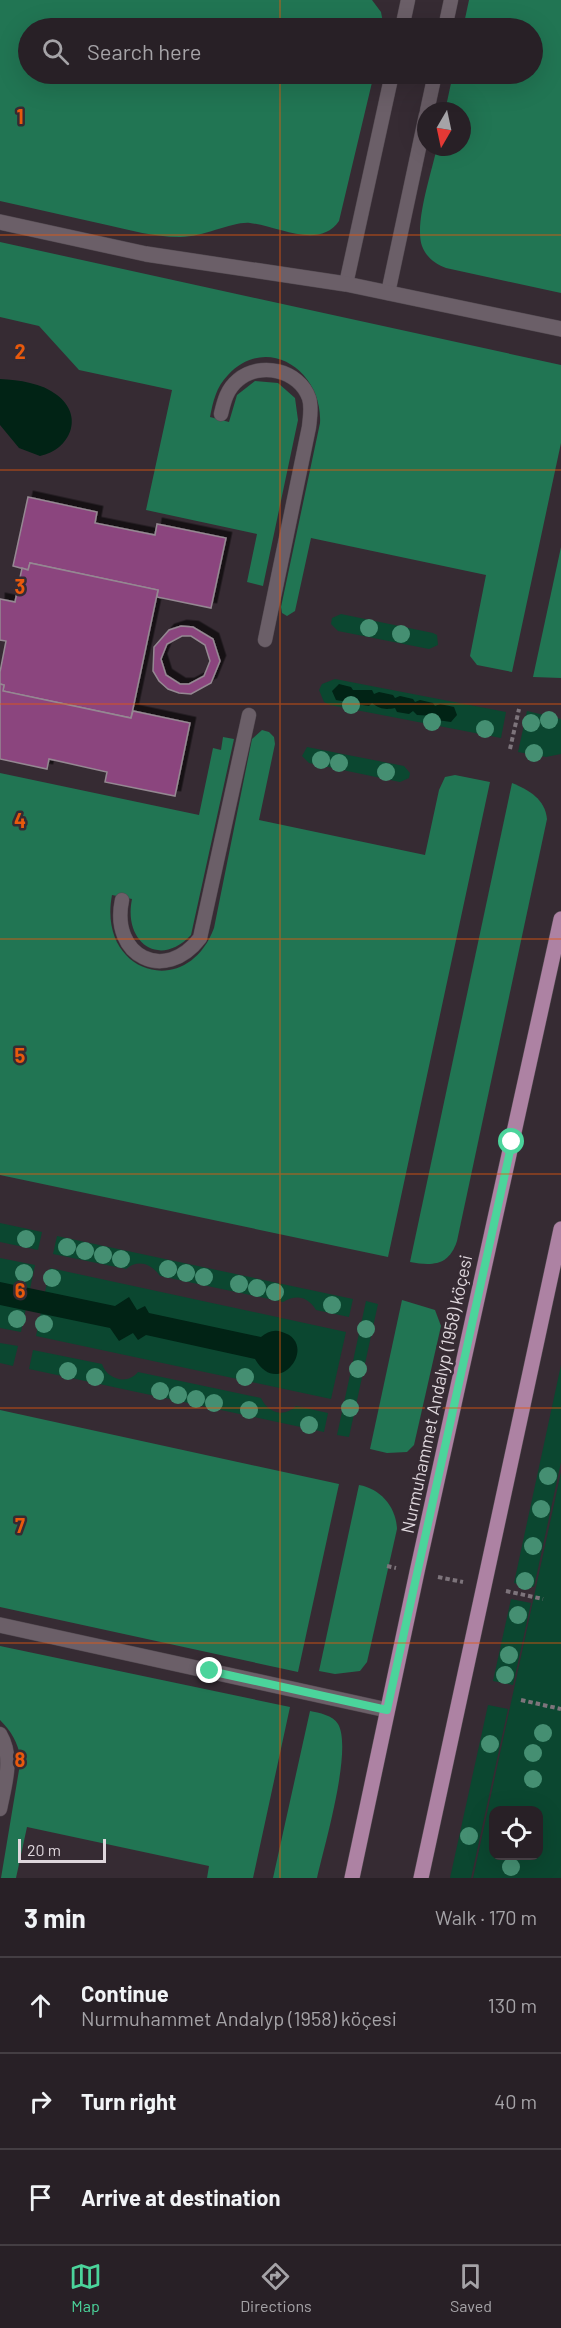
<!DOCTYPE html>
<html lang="en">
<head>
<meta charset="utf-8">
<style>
	:root { --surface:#282026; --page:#342d32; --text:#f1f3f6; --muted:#a5a3a7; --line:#443e43; --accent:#4bd49b }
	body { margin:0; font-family:Barlow,sans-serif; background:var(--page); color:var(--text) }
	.controls { position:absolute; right:18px; bottom:18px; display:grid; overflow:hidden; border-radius:12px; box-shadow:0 6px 24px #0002 }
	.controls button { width:54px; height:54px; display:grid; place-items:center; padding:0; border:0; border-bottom:2px solid var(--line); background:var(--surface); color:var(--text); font:30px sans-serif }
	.compass { position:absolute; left:417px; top:102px; width:54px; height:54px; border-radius:50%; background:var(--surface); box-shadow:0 6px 24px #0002; rotate:189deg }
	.scale { position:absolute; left:18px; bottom:15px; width:88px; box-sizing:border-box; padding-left:6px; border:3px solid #dfd7dd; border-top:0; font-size:16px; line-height:21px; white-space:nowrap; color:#dfd7dd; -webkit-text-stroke:4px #362b33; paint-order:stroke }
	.stop { position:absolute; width:18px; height:18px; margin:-14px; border:4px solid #4bd49b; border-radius:50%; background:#fff }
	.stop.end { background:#4bd49b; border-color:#fff; box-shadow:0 2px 6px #0008 }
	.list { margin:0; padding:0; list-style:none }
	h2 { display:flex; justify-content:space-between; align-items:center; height:78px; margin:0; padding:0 24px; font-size:26px }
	h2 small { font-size:20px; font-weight:400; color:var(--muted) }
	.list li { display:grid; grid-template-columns:39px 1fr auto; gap:18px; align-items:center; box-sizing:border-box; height:96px; padding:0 24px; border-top:2px solid var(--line) }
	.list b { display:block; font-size:22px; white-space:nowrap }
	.list p { margin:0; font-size:20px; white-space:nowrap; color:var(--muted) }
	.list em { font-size:20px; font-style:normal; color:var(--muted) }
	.icon { flex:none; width:33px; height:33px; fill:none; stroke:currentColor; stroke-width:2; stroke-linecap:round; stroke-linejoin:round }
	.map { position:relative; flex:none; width:561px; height:1878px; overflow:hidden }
	.search { position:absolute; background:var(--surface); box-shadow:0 6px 24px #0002; left:18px; right:18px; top:18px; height:66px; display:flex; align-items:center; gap:15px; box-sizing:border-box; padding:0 21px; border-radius:33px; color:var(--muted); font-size:22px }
	.sheet { height:366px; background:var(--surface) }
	nav { display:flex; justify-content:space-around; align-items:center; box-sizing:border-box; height:84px; border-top:2px solid var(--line); background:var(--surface); font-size:16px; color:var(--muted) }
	nav a { display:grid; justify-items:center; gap:3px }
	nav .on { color:var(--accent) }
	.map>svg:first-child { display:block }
	.green { fill:#0b4730; fill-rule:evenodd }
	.forest { fill:#217553 }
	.water { fill:#012315 }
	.building { fill:#8b457e; stroke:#958892; stroke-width:1.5; fill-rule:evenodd; filter:url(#shadow) }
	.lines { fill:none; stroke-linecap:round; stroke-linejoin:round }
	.lane-casing { stroke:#534a51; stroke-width:15 }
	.street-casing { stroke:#534a51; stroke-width:16 }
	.primary-casing { stroke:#534a51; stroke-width:16 }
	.path { stroke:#7d747b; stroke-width:4; stroke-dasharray:4.5 3; stroke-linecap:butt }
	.lane { stroke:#6b5f68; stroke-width:14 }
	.street { stroke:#6b5f68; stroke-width:15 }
	.primary { stroke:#ad82a3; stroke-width:15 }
	.tree { fill:#458f72 }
	.route { stroke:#4bd49b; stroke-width:8 }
	.grid { fill:none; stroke:#e8590c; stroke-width:1.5; stroke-opacity:0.55 }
	.labels { text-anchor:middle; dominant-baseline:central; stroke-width:5; stroke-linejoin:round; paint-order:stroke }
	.street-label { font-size:18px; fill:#dfd7dd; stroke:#362b33 }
	.grid-label { font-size:20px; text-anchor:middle; font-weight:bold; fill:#e8590c; stroke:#362b33; stroke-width:5; stroke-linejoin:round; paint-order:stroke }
</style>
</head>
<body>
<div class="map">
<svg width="561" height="1878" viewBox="0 0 561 1878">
	<defs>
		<filter id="shadow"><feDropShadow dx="5.5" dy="-5.5" stdDeviation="0" flood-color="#0009"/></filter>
	</defs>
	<rect width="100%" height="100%" fill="#362b33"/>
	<g class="green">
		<path d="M341,614l92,19 4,2 1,10 -9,4 -91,-18 -7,-7 1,-6z"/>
		<path d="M335,679l171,33 -5,26 -171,-33 -6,-3 -5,-12 3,-6z"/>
		<path d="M527,711l34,8v35l-15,3 -28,-5z"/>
		<path d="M307,747l97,19 6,7 -1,5 -9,4 -91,-19 -7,-7z"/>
		<path d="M0,1223l42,9 -4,18 -38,-8z"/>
		<path d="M57,1236l296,63 -4,18 -33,-7c-8,-13 -19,-16 -33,-8l-123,-26c-9,-13 -22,-17 -34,-7l-73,-15z"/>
		<path d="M0,1258l35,7 -14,67 -21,-4z"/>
		<path d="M50,1268l296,64 -15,67 -295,-63z"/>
		<path d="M366,1301l12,3 -29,133 -12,-2z"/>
		<path d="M0,1343l18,3 -5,20 -13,-3z"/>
		<path d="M33,1350l69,14c5,16 26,21 36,8l123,26c7,15 23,20 35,8l32,7 -4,19 -295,-63z"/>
		<path d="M561,1365v97l-27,125 -20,-4z"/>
		<path d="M561,1472v406h-88zM494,1810h44v46h-44z"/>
		<path d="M511,1599l20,4 -18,82 -20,-4z"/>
		<path d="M488,1705l20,4 -37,169h-21z"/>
	</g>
	<g class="forest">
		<path d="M0,0h372l9,12 3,16h-356v46h346l-35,147c-20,29 -61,5 -89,2 -16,-2 -49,15 -71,14 -25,0 -49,-7 -72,-12 -36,-8 -71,-16 -107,-24z"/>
		<path d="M469,0h92v293l-115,-25c-11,-4 -20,-11 -24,-22 -8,-22 10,-75 15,-99h25v-36h-17l8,-37h79v-46h-69z"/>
		<path d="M0,242l561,123v78l-49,229 -35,-7 -7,-9 16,-81 -175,-37 -16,73 -8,5 -5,-3 -1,-6 39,-184c3,-52 -53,-90 -92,-48 -12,12 -15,27 -18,42l19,5 8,-27 18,-14 23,2 17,15 3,22 -35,166 -16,-4 10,-48 -111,-24 26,-120 -93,-20 -40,-44 -39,-9z"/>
		<path d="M561,547v131l-28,-1z"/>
		<path d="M262,730l7,2 5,5 1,7 -16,76 166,35 14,-65 6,-13 10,-2 35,7 -102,475 -388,-82v-402l199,42 14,-67 8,2 2,-13 11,2 -43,196c-32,34 -68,7 -59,-36l-20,-4c-15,79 75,106 102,33l38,-189z"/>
		<path d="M512,783c17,7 33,16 35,36l-90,422c-8,25 -25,25 -47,21z"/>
		<path d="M402,1300l33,10 6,16 -27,119 -7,7 -20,1 -17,-4z"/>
		<path d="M0,1410l339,74 -41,188 -298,-65z"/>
		<path d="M359,1485c22,4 37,22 38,44l-30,133 -7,9 -25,3 -16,-3z"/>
		<path d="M0,1646l290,61 -37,171h-46l2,-12 -182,-39 -11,51h-15l20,-120c-4,-16 -9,-26 -21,-38z"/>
		<path d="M310,1711c9,2 23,4 28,13 15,25 -14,123 -21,154h-44z"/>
	</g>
	<g class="water">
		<path d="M0,379c19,1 42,4 57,16 28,21 13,55 -17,61l-21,-8 -19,-23z"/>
		<path d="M339,684l12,3 2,3h19l2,4 5,-2 14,3 2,3 5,-2 13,3 2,3 5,-2 13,3 2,3 5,-2 14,3 3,8 -6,7 -14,-2 -2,-4 -18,-1 -4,-4 -4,3 -12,-2 -2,-4c-10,2 -15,1 -23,-5l-3,3 -13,-2 -2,-4 -6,2 -12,-2 -4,-9z"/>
		<path d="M0,1282l115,24 14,-9 8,13 8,-4 4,7 112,24c6,-5 13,-8 21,-5 38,11 -3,69 -27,27l-109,-24 -8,5 -5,-7 -14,8 -9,-13 -110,-23z"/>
	</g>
	<g class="building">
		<path d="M28,497l69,15 -2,11 60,12 2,-11 69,14 -15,70 -54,-11 1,-7 -128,-27 -2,7 -15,-4z"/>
		<path d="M30,563l128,27 -27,128 -128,-27 1,-6 -4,-1v-12l6,-31 -6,-1v-41l15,3 7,-34 6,2z"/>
		<path d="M181,626l12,1 20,12 7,22 -9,22 -20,11 -12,-1 -11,-4 -9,-8 -6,-10 1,-24 15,-17zM182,636h9l14,9 5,16 -6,15 -15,8h-9l-14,-9 -5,-16 6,-15z"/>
		<path d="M0,684l4,1 -1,6 128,27 2,-7 57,12 -15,73 -70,-14 2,-10 -58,-13 -2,10 -47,-10z"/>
	</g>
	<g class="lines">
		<g class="lane-casing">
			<g id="lane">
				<path d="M402,28l6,-28"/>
				<path d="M445,28l6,-28"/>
				<path d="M427,111l8,-37"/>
				<path d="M346,284l46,-210"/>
				<path d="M388,293l38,-178"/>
				<path d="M221,414c3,-13 6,-25 17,-34 22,-19 61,-10 71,18 3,9 1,19 0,29l-44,213"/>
				<path d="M122,900c-12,56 43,84 78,38l49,-223"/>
				<path d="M0,1734c14,24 5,49 0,75"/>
			</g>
		</g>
		<g class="street-casing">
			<g id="street">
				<path d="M0,222l146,32 200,30 215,45"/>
				<path d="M0,1625l387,85"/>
			</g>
		</g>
		<g class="primary-casing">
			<g id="primary">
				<path d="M352,1878l65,-306 144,-653"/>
				<path d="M421,1878l140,-649"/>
			</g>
		</g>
		<g class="path">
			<path d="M510,749l9,-40"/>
			<path d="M387,1566l9,2"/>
			<path d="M438,1577l25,5"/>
			<path d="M506,1591l37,8"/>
			<path d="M521,1700l40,9"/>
		</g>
		<use href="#lane" class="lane"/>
		<use href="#street" class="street"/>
		<use href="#primary" class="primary"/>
	</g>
	<g class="tree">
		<circle cx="369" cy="628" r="9"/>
		<circle cx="401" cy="634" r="9"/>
		<circle cx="351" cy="705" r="9"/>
		<circle cx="549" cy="720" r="9"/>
		<circle cx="432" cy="722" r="9"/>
		<circle cx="531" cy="723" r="9"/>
		<circle cx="485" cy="729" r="9"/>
		<circle cx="534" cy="753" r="9"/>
		<circle cx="321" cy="760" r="9"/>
		<circle cx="339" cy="763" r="9"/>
		<circle cx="386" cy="772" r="9"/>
		<circle cx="26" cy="1239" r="9"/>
		<circle cx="67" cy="1247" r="9"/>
		<circle cx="85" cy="1251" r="9"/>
		<circle cx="103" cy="1255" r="9"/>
		<circle cx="121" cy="1259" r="9"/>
		<circle cx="168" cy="1269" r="9"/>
		<circle cx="24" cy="1273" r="9"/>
		<circle cx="186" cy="1273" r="9"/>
		<circle cx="204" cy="1277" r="9"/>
		<circle cx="52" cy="1278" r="9"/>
		<circle cx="239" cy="1284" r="9"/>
		<circle cx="257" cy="1288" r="9"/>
		<circle cx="275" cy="1292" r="9"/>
		<circle cx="332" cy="1305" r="9"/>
		<circle cx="17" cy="1319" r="9"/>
		<circle cx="44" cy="1324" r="9"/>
		<circle cx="366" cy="1329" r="9"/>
		<circle cx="358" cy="1369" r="9"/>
		<circle cx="68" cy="1371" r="9"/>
		<circle cx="95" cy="1377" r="9"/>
		<circle cx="245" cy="1377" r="9"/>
		<circle cx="160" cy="1391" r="9"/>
		<circle cx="178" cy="1395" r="9"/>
		<circle cx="196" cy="1399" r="9"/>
		<circle cx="214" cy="1403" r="9"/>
		<circle cx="350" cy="1408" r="9"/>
		<circle cx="249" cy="1410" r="9"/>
		<circle cx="309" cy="1425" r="9"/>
		<circle cx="548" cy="1476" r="9"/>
		<circle cx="541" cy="1509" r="9"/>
		<circle cx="533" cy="1546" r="9"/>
		<circle cx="525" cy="1581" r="9"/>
		<circle cx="518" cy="1615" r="9"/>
		<circle cx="509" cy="1655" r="9"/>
		<circle cx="505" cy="1675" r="9"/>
		<circle cx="543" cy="1733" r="9"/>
		<circle cx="490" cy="1744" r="9"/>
		<circle cx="533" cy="1753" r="9"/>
		<circle cx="533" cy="1779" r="9"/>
		<circle cx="469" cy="1836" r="9"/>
		<circle cx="511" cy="1867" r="9"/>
	</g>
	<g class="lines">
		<path class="route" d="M210,1671l177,39 125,-568"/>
	</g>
	<path class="grid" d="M280,0v28M280,74v1804M0,235h561M0,470h561M0,704h561M0,939h561M0,1174h561M0,1408h561M0,1643h561"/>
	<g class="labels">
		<g class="street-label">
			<text transform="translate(436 1394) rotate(-78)">Nurmuhammet Andalyp (1958) köçesi</text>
		</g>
	</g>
	<g class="grid-label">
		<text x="20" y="124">1</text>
		<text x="20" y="359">2</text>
		<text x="20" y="594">3</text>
		<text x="20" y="828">4</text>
		<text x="20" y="1063">5</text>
		<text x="20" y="1298">6</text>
		<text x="20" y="1533">7</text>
		<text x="20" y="1767">8</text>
	</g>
</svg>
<div class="controls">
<button><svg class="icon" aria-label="locate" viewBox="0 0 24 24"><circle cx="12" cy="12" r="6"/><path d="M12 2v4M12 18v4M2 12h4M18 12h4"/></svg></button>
</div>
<svg class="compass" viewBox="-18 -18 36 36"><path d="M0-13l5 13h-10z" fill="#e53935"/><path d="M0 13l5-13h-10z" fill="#a5a3a7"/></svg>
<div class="scale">20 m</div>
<div class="stop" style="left:512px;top:1142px"></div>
<div class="stop end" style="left:210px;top:1671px"></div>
<div class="search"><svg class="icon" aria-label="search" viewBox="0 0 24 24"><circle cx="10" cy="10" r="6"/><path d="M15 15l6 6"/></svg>Search here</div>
</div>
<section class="sheet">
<h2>3 min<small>Walk · 170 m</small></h2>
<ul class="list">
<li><svg class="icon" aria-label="ahead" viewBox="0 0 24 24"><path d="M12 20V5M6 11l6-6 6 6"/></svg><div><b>Continue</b><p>Nurmuhammet Andalyp (1958) köçesi</p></div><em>130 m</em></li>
<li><svg class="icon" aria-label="right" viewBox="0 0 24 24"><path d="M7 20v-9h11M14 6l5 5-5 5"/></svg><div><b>Turn right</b></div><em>40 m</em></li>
<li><svg class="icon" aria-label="arrive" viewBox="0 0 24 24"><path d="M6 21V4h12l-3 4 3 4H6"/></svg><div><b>Arrive at destination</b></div></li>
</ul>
</section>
<nav>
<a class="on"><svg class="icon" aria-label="map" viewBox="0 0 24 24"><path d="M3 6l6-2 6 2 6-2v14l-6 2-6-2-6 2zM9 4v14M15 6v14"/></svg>Map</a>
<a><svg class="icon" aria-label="directions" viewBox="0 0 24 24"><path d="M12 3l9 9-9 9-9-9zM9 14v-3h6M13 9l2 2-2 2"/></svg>Directions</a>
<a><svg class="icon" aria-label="saved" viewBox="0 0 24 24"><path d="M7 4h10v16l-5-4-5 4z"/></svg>Saved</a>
</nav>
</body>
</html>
